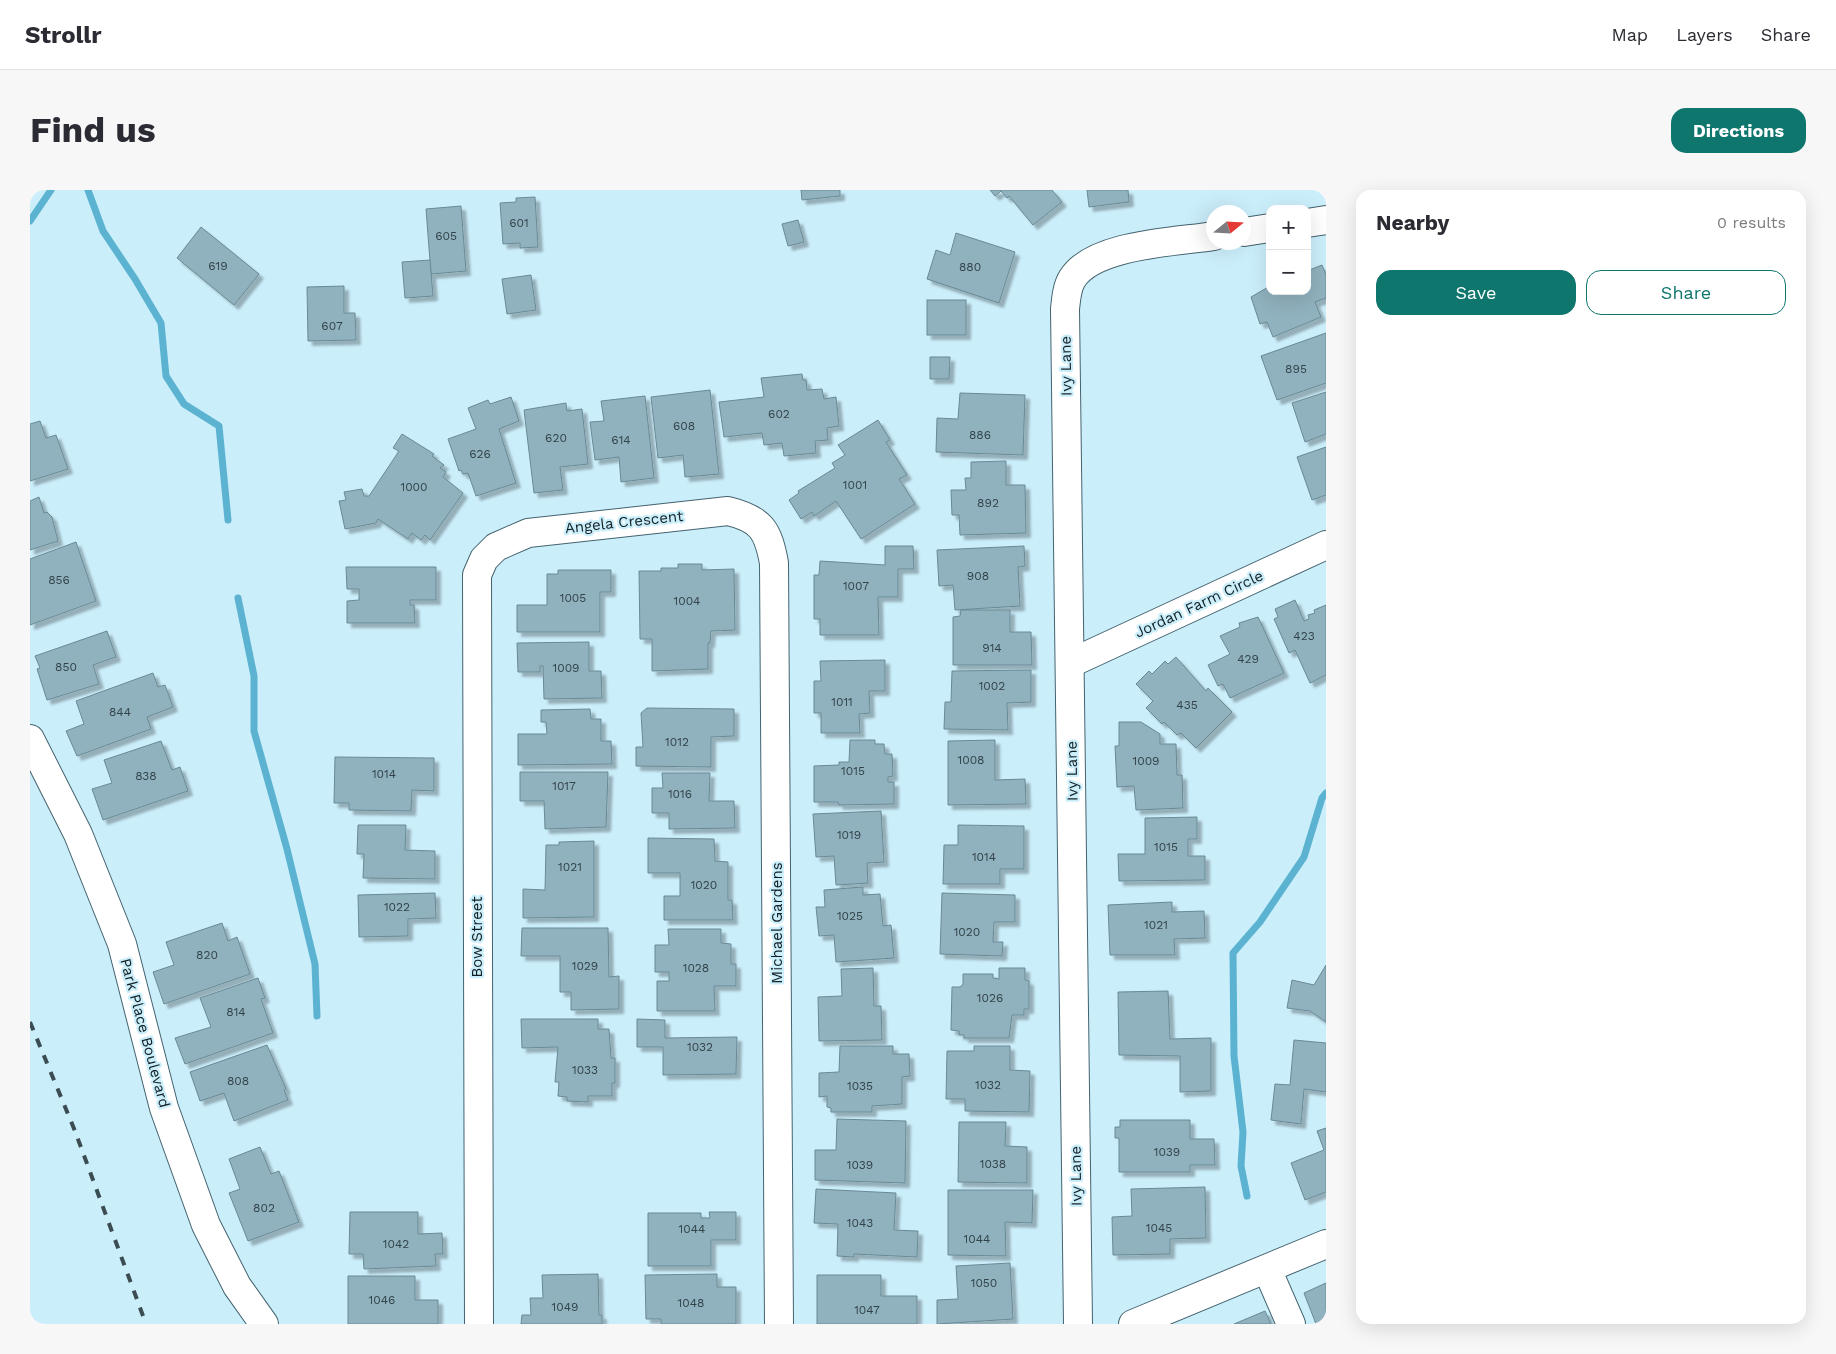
<!DOCTYPE html>
<html lang="en">
<head>
<meta charset="utf-8">
<style>
	:root { --surface:#fff; --page:#f7f7f7; --text:#2b2b33; --muted:#7c7c81; --line:#e1e1e2; --accent:#0f766e }
	body { margin:0; font-family:"Work Sans",sans-serif; background:var(--page); color:var(--text) }
	.controls { position:absolute; right:15px; top:15px; display:grid; overflow:hidden; border-radius:10px; box-shadow:0 5px 20px #0002 }
	.controls button { width:45px; height:45px; display:grid; place-items:center; padding:0; border:0; border-bottom:1px solid var(--line); background:var(--surface); color:var(--text); font:25px sans-serif }
	.compass { position:absolute; left:1176px; top:15px; width:45px; height:45px; border-radius:50%; background:var(--surface); box-shadow:0 5px 20px #0002; rotate:72deg }
	.list { margin:0; padding:0; list-style:none }
	h2 { display:flex; justify-content:space-between; align-items:center; height:65px; margin:0; padding:0 20px; font-size:21px }
	h2 small { font-size:16px; font-weight:400; color:var(--muted) }
	.actions { display:flex; gap:10px; padding:15px 20px }
	.actions a { flex:1; padding:11px 0; border:1px solid var(--accent); border-radius:15px; text-align:center; font-size:18px; color:var(--accent) }
	.actions .main { background:var(--accent); color:#fff }
	.map { position:relative; flex:none; width:1296px; height:1134px; overflow:hidden; border-radius:15px }
	header { display:flex; align-items:center; gap:30px; box-sizing:border-box; height:70px; padding:0 25px; background:var(--surface); border-bottom:1px solid var(--line) }
	header strong { font-size:24px }
	nav { display:flex; gap:28px; margin-inline-start:auto; font-size:18px }
	.intro { display:flex; align-items:center; justify-content:space-between; box-sizing:border-box; height:120px; padding:0 30px }
	h1 { margin:0; font-size:35px }
	.button { padding:12px 22px; border-radius:15px; background:var(--accent); color:#fff; font-size:18px; font-weight:700 }
	main { display:flex; gap:30px; padding:0 30px }
	aside { flex:1; background:var(--surface); border-radius:15px; box-shadow:0 5px 20px #0002 }
	.map>svg:first-child { display:block }
	.lines { fill:none; stroke-linecap:round; stroke-linejoin:round }
	.stream { stroke:#5bb3d1; stroke-width:7 }
	.building { fill:#90b1be; stroke:#698995; filter:url(#shadow) }
	.minor-casing { stroke:#44636f; stroke-width:30 }
	.minor { stroke:#fff; stroke-width:28 }
	.rail { stroke:#3b4d53; stroke-width:4; stroke-dasharray:9 9; stroke-linecap:butt }
	.labels { text-anchor:middle; dominant-baseline:central; stroke-width:4.5; stroke-linejoin:round; paint-order:stroke }
	.number-label { font-size:12px; fill:#32444a }
	.street-label { font-size:15px; fill:#121f24; stroke:#cbeefb }
</style>
</head>
<body>
<header>
<strong>Strollr</strong>
<nav><a>Map</a><a>Layers</a><a>Share</a></nav>
</header>
<div class="intro"><h1>Find us</h1><a class="button">Directions</a></div>
<main>
<div class="map">
<svg width="1296" height="1134" viewBox="0 0 1296 1134">
	<defs>
		<filter id="shadow"><feDropShadow dx="4.5" dy="4.5" stdDeviation="1" flood-color="#0004"/></filter>
	</defs>
	<rect width="100%" height="100%" fill="#cbeefb"/>
	<g class="lines">
		<g class="stream">
			<path d="M58,0l15,41 32,48 26,44 5,53 18,28 35,22 9,94"/>
			<path d="M0,31l21,-31"/>
			<path d="M208,408l16,78v55l33,118 28,115 2,52"/>
			<path d="M1217,1006l-6,-30 2,-34 -9,-76 -1,-103 27,-31 44,-65 18,-59 4,-5"/>
		</g>
	</g>
	<g class="building">
		<path d="M771,0h39v6l-38,4z"/>
		<path d="M960,0h62l10,12 -29,23 -24,-29 -2,2 -6,-7 -6,5z"/>
		<path d="M1057,0h41l1,12 -40,5z"/>
		<path d="M505,7l3,50 -18,1v-5l-17,1 -3,-41 16,-1v-4z"/>
		<path d="M431,16l5,65 -35,3 -5,-65z"/>
		<path d="M768,30l6,22 -16,4 -6,-22z"/>
		<path d="M171,37l58,47 -25,31 -57,-47z"/>
		<path d="M926,43l59,19 -16,51 -72,-24 9,-29 14,5z"/>
		<path d="M400,70l3,36 -28,2 -3,-36z"/>
		<path d="M1292,75l4,10v23l-11,4 6,15 -48,20 -6,-15 -7,2 -9,-27 19,-11v5h37v-20z"/>
		<path d="M501,85l5,35 -29,4 -5,-35z"/>
		<path d="M314,96v27h11l1,27 -48,1 -1,-54z"/>
		<rect x="897" y="110" width="39" height="35"/>
		<path d="M1296,143v50l-49,17 -16,-44z"/>
		<path d="M900,167h20l-1,22h-19z"/>
		<path d="M772,184l1,6h3l1,10 15,-1 2,10 12,-2 3,29 -12,2 1,12 -13,1 1,12 -32,3 -2,-13 -18,2 -2,-12 -38,4 -5,-35 45,-5 -3,-19z"/>
		<path d="M680,200l9,84 -34,3 -2,-22 -25,3 -7,-61z"/>
		<path d="M1296,202v42l-21,8 -13,-39z"/>
		<path d="M930,203l65,2 -2,60 -87,-3 1,-34 21,1z"/>
		<path d="M615,206l9,82 -33,4 -2,-25 -24,3 -5,-38 14,-1 -3,-20z"/>
		<path d="M481,207l8,24 -20,8 17,54 -40,13 -8,-23 -5,1 -2,-4 -2,1 -11,-32 28,-10 -8,-21 20,-8 2,4z"/>
		<path d="M536,213l1,8 15,-2 6,55 -28,3 3,23 -29,3 -10,-83z"/>
		<path d="M848,230l12,20 -4,2 21,33 -8,4 16,25 -54,35 -25,-38 -22,15 -2,-4 -11,7 -12,-19 10,-7 -1,-2 37,-23 -3,-5 13,-8 -7,-10z"/>
		<path d="M10,231l6,17 10,-3 12,34 -38,12v-57z"/>
		<path d="M372,244l32,20 -2,2 12,9 -4,3 6,4 -3,5 20,16 -33,47 -5,-5 -4,5 -9,-7 -4,6 -30,-20 -2,4 -31,6 -6,-28 7,-1 -2,-8 18,-3 2,7h5l30,-45 -6,-3z"/>
		<path d="M1296,257v48l-14,5 -15,-43z"/>
		<path d="M976,271v24h19l1,48 -66,2 -1,-20h-7l-1,-25h15l-1,-12h6v-16z"/>
		<path d="M9,307l5,16 3,-1 5,5 6,24 -28,9v-49z"/>
		<path d="M46,352l20,59 -66,24v-66z"/>
		<path d="M855,356h28l1,23h-16v28h-20l1,38h-59v-16h-6v-44h5l1,-14 65,4z"/>
		<path d="M994,356l1,20 -7,1 2,39 -65,4 -2,-25 -14,1 -2,-36z"/>
		<path d="M648,374h24v6l32,-1 1,61 -24,1 -1,12h-2v26l-56,2v-32h-12l-1,-68h22v-3h17z"/>
		<path d="M316,377h90v33h-26v5h4l1,18h-68v-22l12,-1v-11h-12z"/>
		<path d="M528,380h53v22h-11v40h-83v-27h30v-31h11z"/>
		<path d="M1265,410l9,21 5,-2 -1,-4 7,-2 -1,-3 12,-5v70l-16,8 -15,-33 -6,3 -15,-34 4,-2 -3,-8z"/>
		<path d="M931,420h49v22h21l1,33h-79v-48l7,-1z"/>
		<path d="M1228,427l26,56 -54,25 -7,-14 -5,2 -10,-21 22,-11 -10,-18 20,-9 -1,-4z"/>
		<path d="M77,441l9,26 -23,8 6,19 -52,16 -10,-31 3,-1 -5,-12z"/>
		<path d="M559,452v29h12l1,27 -58,1 -1,-33h-3v6h-22l-1,-29z"/>
		<path d="M1146,467l30,34 2,-3 24,24 -36,36 -15,-15 -4,2 -13,-13 -2,2 -16,-16 7,-7 -17,-17 13,-13 3,3 13,-13 3,3z"/>
		<path d="M855,470v31h-16l1,22 -11,1 1,19h-39v-20h-7v-32h7l-1,-20z"/>
		<path d="M1001,480v32l-24,1 1,27 -64,-1 1,-27h6l1,-31z"/>
		<path d="M123,483l5,14 7,-2 8,22 -26,10 4,12 -74,27 -11,-25 18,-7 -8,-23z"/>
		<path d="M617,518l87,1v27l-23,1v30l-75,-1v-19h7l-2,-34z"/>
		<path d="M560,519l1,10h10v22h10l1,23 -94,1v-31h29l-1,-12h-5v-12z"/>
		<path d="M1089,532h22l19,12v10h16l1,31h5l1,33 -47,2 -2,-24 -17,1 -2,-41h4z"/>
		<path d="M820,550h25v4h9l1,10h7l1,22 -5,1v5h6v22l-55,1 -1,-3h-24v-36l25,-1v-3h10z"/>
		<path d="M965,550v40l30,-1 1,25 -78,1v-64z"/>
		<path d="M131,551l11,29 8,-3 8,24 -85,29 -11,-31 20,-6 -8,-23z"/>
		<path d="M305,567l99,1v33l-22,-1 -1,21 -62,-1v-7h-15z"/>
		<path d="M490,582h88l-2,55 -61,2 -1,-28h-24z"/>
		<path d="M632,583h48l-1,28h25l1,27 -66,1v-16h-17v-25h11z"/>
		<path d="M851,621l3,51 -17,1 1,20 -32,2 -2,-29 -18,1 -3,-43z"/>
		<path d="M1167,627v22h-9v17h17v24l-86,1 -1,-27h27v-36z"/>
		<path d="M328,635h48l-1,25 30,1v28l-72,-1 1,-24h-7z"/>
		<path d="M928,635l66,1v43h-24v15h-57l1,-39h14z"/>
		<path d="M618,648l66,1 1,22 13,1v38h4l1,20h-69v-24h16v-23h-32z"/>
		<path d="M564,651v76l-71,1v-29l22,1 1,-45h13v-3z"/>
		<path d="M833,697v8l17,-1 3,32 8,-1 3,33 -58,4 -2,-27 -15,1 -3,-29h9l-1,-17z"/>
		<path d="M405,703l1,25 -28,1v17l-49,1 -1,-42z"/>
		<path d="M912,703l73,2v27h-21l-1,20h10l-1,14 -62,-2z"/>
		<path d="M1142,712v10l32,-1 1,27 -31,1 1,16h-65l-2,-50z"/>
		<path d="M192,733l6,18 9,-4 13,37 -86,30 -11,-32 21,-7 -8,-23z"/>
		<path d="M492,738h86l1,49 10,-1v33l-48,1v-18h-11v-36h-39z"/>
		<path d="M638,739h53v14l10,1v20h5v22h-22l1,25h-58v-30h12v-9h-14v-27h14z"/>
		<path d="M1296,775v57l-16,-11 -23,-3 5,-28 22,5z"/>
		<path d="M843,778l1,38h7l1,34 -63,1 -1,-44 24,-1 -1,-27z"/>
		<path d="M969,778h26v12l4,1v28h-5v6h-12l-3,23h-45v-3h-5v-4l-8,-1 1,-43h8l3,-3v-10h30v4l6,1z"/>
		<path d="M228,788l7,20 -4,1 12,34 -88,31 -10,-26 36,-11 -11,-29z"/>
		<path d="M1138,801l2,48 41,-1v53l-31,1v-36l-61,-1 -1,-63z"/>
		<path d="M491,829h77v10h11l2,29h4v25h-3v13h-24v6l-21,-1v-4l-9,-1 1,-14h-4l3,-35 -36,1z"/>
		<path d="M607,829l28,1v18l72,-1 -1,37 -73,1v-28h-26z"/>
		<path d="M1264,850l32,3v49l-22,-3 -3,35 -30,-4 4,-36 15,1z"/>
		<path d="M237,855l19,44 -2,1 4,10 -54,21 -10,-28 -24,8 -10,-29z"/>
		<path d="M810,856h53v8h16l1,22 -8,1v27l-30,2v6h-41v-4l-4,-1v-11l-8,1v-24l20,-1z"/>
		<path d="M944,856h36v24l20,1 -1,41 -64,-1v-12h-19l1,-48h27z"/>
		<path d="M807,929l69,2 -1,62 -90,-3v-30h21z"/>
		<path d="M1090,930h70v19h24l1,26h-25v7h-71v-34h-4v-11h5z"/>
		<path d="M929,932h47l-1,24 22,1v36l-69,-1z"/>
		<path d="M1296,938v64l-21,8 -14,-37 33,-13 -7,-19z"/>
		<path d="M230,957l11,27 8,-3 20,51 -51,19 -19,-48 11,-4 -11,-30z"/>
		<path d="M1175,997l1,51 -36,1v15l-57,1 -1,-38 20,-1 -1,-27z"/>
		<path d="M786,999l80,4 -2,37 24,1 -1,26 -63,-3v3l-17,-1 1,-32 -24,-1z"/>
		<path d="M918,1000h85l-1,33 -27,-1 1,34 -58,-1z"/>
		<path d="M320,1022h68v22l24,-1 1,21h-8l1,12 -72,3 -1,-15h-14z"/>
		<path d="M679,1022h27v28h-25v26h-63v-53h53v5h9z"/>
		<path d="M980,1073l3,56 -76,5v-24l21,-1 -2,-33z"/>
		<path d="M568,1084l1,41h3v9h-81l1,-9h9l-1,-17h13l-1,-23z"/>
		<path d="M687,1084v13h19v37h-75v-5h-15l-1,-44z"/>
		<path d="M787,1085h64v21h36v28h-100z"/>
		<path d="M318,1086h67v24h23v24h-90z"/>
		<path d="M1296,1093v41h-10l-12,-31z"/>
		<path d="M1235,1121l6,13h-37z"/>
	</g>
	<g class="lines">
		<g class="minor-casing">
			<g id="minor">
				<path d="M1277,33l19,-3"/>
				<path d="M1214,42l26,-4"/>
				<path d="M1041,473l255,-118"/>
				<path d="M0,549l48,95 44,110 42,164 42,117 31,61 27,38"/>
				<path d="M1237,1079l24,55"/>
				<path d="M449,1134l-2,-749 7,-16 12,-12 32,-14 200,-22c33,8 40,19 46,52l5,761"/>
				<path d="M1048,1134l-13,-1015c1,-10 2,-22 7,-30 21,-35 104,-37 142,-43"/>
				<path d="M1103,1134l193,-80"/>
			</g>
		</g>
		<use href="#minor" class="minor"/>
		<path class="rail" d="M0,832l45,109 71,193"/>
	</g>
	<g class="labels">
		<g class="number-label">
			<text x="489" y="33">601</text>
			<text x="416" y="46">605</text>
			<text x="188" y="76">619</text>
			<text x="940" y="77">880</text>
			<text x="302" y="136">607</text>
			<text x="1266" y="179">895</text>
			<text x="749" y="224">602</text>
			<text x="654" y="236">608</text>
			<text x="950" y="245">886</text>
			<text x="526" y="248">620</text>
			<text x="591" y="250">614</text>
			<text x="450" y="264">626</text>
			<text x="825" y="295">1001</text>
			<text x="384" y="297">1000</text>
			<text x="958" y="313">892</text>
			<text x="948" y="386">908</text>
			<text x="29" y="390">856</text>
			<text x="826" y="396">1007</text>
			<text x="543" y="408">1005</text>
			<text x="657" y="411">1004</text>
			<text x="1274" y="446">423</text>
			<text x="962" y="458">914</text>
			<text x="1218" y="469">429</text>
			<text x="36" y="477">850</text>
			<text x="536" y="478">1009</text>
			<text x="962" y="496">1002</text>
			<text x="812" y="512">1011</text>
			<text x="1157" y="515">435</text>
			<text x="90" y="522">844</text>
			<text x="647" y="552">1012</text>
			<text x="941" y="570">1008</text>
			<text x="1116" y="571">1009</text>
			<text x="823" y="581">1015</text>
			<text x="354" y="584">1014</text>
			<text x="116" y="586">838</text>
			<text x="534" y="596">1017</text>
			<text x="650" y="604">1016</text>
			<text x="819" y="645">1019</text>
			<text x="1136" y="657">1015</text>
			<text x="954" y="667">1014</text>
			<text x="540" y="677">1021</text>
			<text x="674" y="695">1020</text>
			<text x="367" y="717">1022</text>
			<text x="820" y="726">1025</text>
			<text x="1126" y="735">1021</text>
			<text x="937" y="742">1020</text>
			<text x="177" y="765">820</text>
			<text x="555" y="776">1029</text>
			<text x="666" y="778">1028</text>
			<text x="960" y="808">1026</text>
			<text x="206" y="822">814</text>
			<text x="670" y="857">1032</text>
			<text x="555" y="880">1033</text>
			<text x="208" y="891">808</text>
			<text x="958" y="895">1032</text>
			<text x="830" y="896">1035</text>
			<text x="1137" y="962">1039</text>
			<text x="963" y="974">1038</text>
			<text x="830" y="975">1039</text>
			<text x="234" y="1018">802</text>
			<text x="830" y="1033">1043</text>
			<text x="1129" y="1038">1045</text>
			<text x="662" y="1039">1044</text>
			<text x="947" y="1049">1044</text>
			<text x="366" y="1054">1042</text>
			<text x="954" y="1093">1050</text>
			<text x="352" y="1110">1046</text>
			<text x="661" y="1113">1048</text>
			<text x="535" y="1117">1049</text>
			<text x="837" y="1120">1047</text>
		</g>
		<g class="street-label">
			<text transform="translate(1036 176) rotate(-91)">Ivy Lane</text>
			<text transform="translate(594 332) rotate(-6)">Angela Crescent</text>
			<text transform="translate(1169 414) rotate(-25)">Jordan Farm Circle</text>
			<text transform="translate(1042 581) rotate(-91)">Ivy Lane</text>
			<text transform="translate(747 733) rotate(-90)">Michael Gardens</text>
			<text transform="translate(447 747) rotate(-90)">Bow Street</text>
			<text transform="translate(115 843) rotate(75)">Park Place Boulevard</text>
			<text transform="translate(1046 986) rotate(-91)">Ivy Lane</text>
		</g>
	</g>
</svg>
<div class="controls">
<button>+</button>
<button>−</button>
</div>
<svg class="compass" viewBox="-18 -18 36 36"><path d="M0-13l5 13h-10z" fill="#e53935"/><path d="M0 13l5-13h-10z" fill="#7c7c81"/></svg>
</div>
<aside>
<h2>Nearby<small>0 results</small></h2>
<ul class="list">
</ul>
<div class="actions"><a class="main">Save</a><a>Share</a></div>
</aside>
</main>
</body>
</html>
